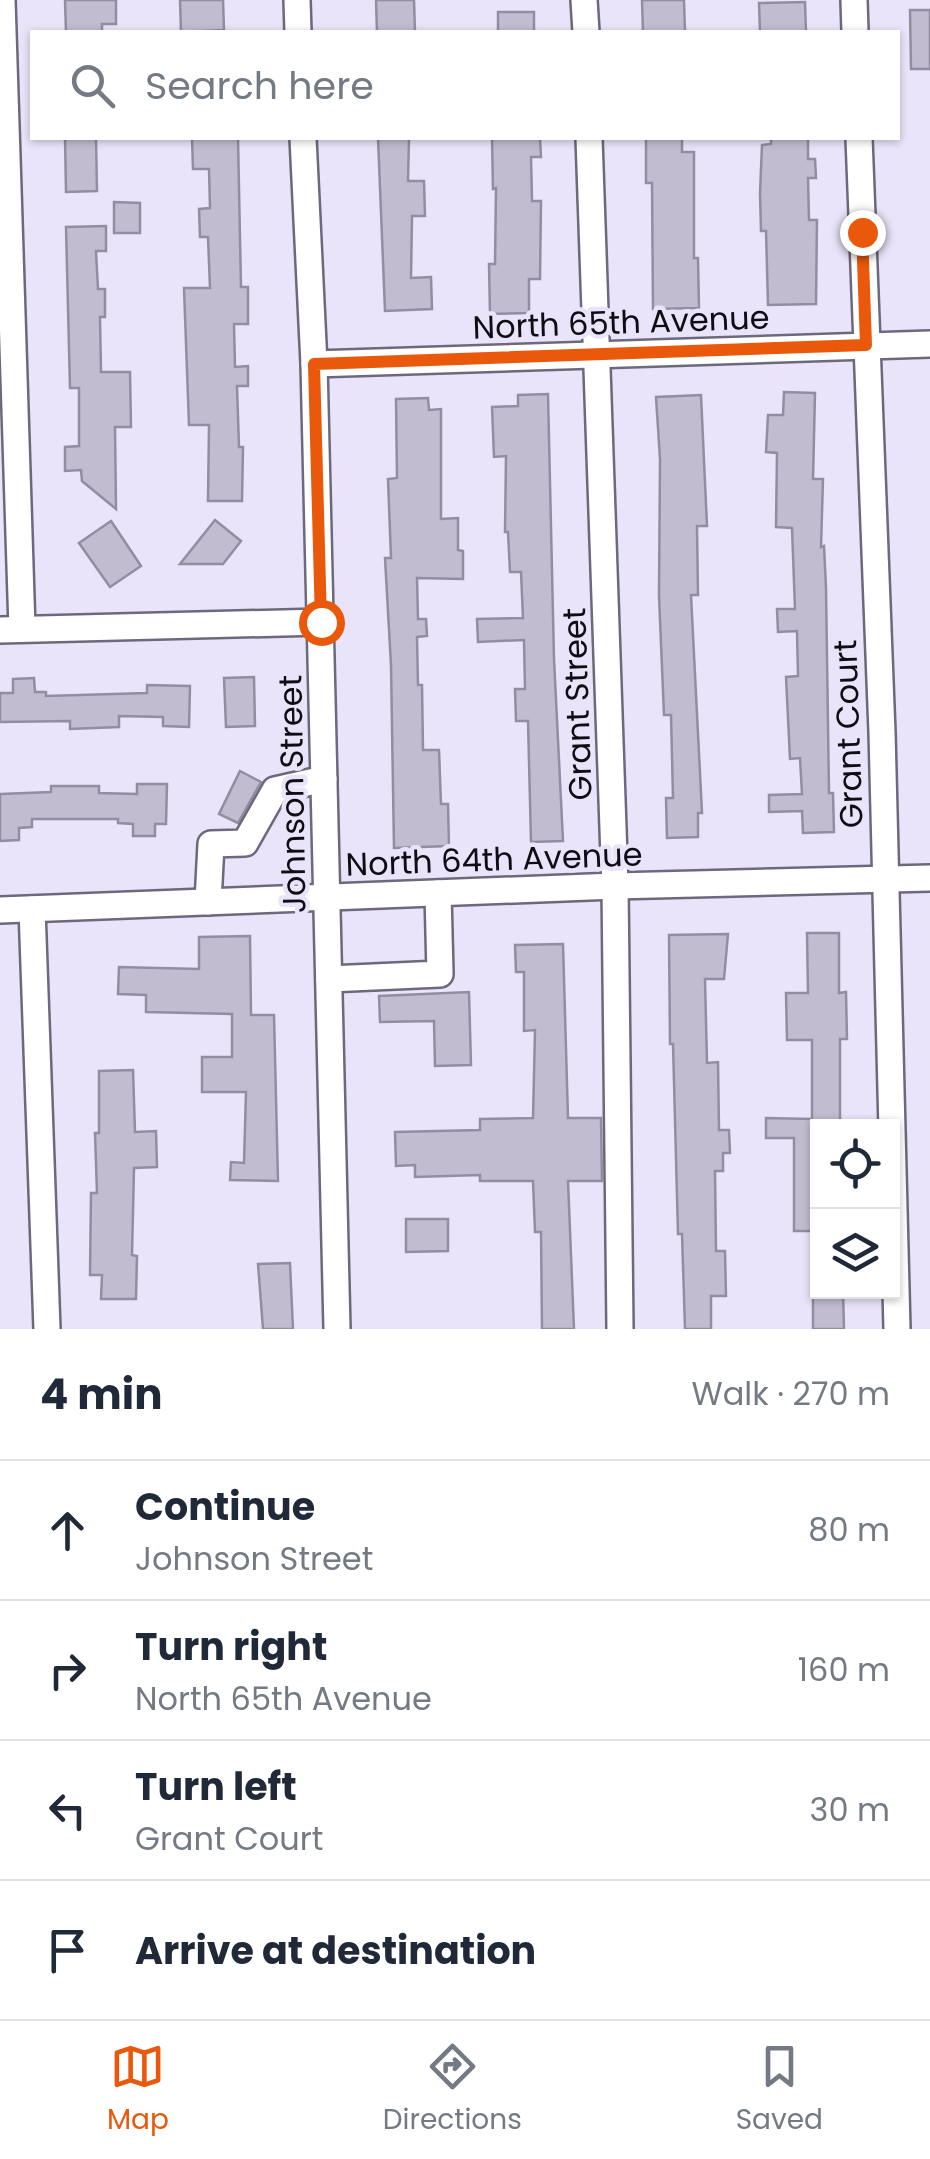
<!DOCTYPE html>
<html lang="en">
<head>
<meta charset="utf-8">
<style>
	:root { --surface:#fff; --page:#f6f6f7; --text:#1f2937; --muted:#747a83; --line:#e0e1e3; --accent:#ea580c }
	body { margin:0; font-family:Poppins,sans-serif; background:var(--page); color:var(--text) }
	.controls { position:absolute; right:30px; bottom:30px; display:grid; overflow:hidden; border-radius:0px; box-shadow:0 2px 8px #0004 }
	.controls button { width:90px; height:90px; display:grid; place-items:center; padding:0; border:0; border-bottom:2px solid var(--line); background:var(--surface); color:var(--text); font:50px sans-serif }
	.stop { position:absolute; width:30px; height:30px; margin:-22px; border:8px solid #ea580c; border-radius:50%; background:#fff }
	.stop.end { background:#ea580c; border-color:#fff; box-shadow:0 2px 10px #0008 }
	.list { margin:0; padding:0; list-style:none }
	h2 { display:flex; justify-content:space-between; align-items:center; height:130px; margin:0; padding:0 40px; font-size:42px }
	h2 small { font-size:32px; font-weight:400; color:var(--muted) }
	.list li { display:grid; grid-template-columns:65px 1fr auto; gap:30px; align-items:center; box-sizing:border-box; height:140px; padding:0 40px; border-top:2px solid var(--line) }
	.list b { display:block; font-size:38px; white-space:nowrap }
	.list p { margin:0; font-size:32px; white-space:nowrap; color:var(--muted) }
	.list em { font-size:32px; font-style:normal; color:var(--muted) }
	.icon { flex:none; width:55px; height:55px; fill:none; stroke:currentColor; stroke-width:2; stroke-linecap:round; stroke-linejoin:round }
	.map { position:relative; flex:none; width:930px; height:1329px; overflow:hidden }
	.search { position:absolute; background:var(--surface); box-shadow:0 2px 8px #0004; left:30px; right:30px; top:30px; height:110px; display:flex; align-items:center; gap:25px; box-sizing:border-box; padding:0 35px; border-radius:0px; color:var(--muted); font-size:38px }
	.sheet { height:690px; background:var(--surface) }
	nav { display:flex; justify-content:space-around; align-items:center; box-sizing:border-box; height:140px; border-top:2px solid var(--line); background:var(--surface); font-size:28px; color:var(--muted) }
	nav a { display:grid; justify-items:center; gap:5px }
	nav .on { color:var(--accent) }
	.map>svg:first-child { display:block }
	.building { fill:#c2bcd1; stroke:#928da1; stroke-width:2.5 }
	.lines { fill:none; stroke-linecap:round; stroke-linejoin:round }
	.minor-casing { stroke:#6e687c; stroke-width:30 }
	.minor { stroke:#fff; stroke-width:25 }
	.route { stroke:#ea580c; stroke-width:12 }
	.labels { text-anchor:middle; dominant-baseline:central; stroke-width:9; stroke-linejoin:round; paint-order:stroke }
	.street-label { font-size:32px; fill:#0f0d14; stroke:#eae4fa }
</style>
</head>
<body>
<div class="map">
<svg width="930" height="1329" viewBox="0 0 930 1329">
	<rect width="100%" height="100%" fill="#eae4fa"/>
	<g class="building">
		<path d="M65,0h51v24h-14v8h-36z"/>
		<path d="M180,0h43l1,30 -43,2z"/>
		<path d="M376,0h38l1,32h-38z"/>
		<path d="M642,0h42l1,32h-42z"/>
		<path d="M805,2l1,30h-46l-1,-29z"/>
		<path d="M910,10h20v59h-19z"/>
		<rect x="498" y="12" width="36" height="20"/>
		<path d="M65,138h31l1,53 -31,1z"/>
		<path d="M192,138h46l3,149h7v37h-14l1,43 13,-1v20h-11l2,61h4l-1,54h-34l1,-76h-20l-5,-137h26l-2,-51h-8l-1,-28 11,-1 -1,-39h-16z"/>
		<path d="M378,138h31l-1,43h16l1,35h-13l-1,62 20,-1 1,32 -47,2z"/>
		<path d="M492,138h48l1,19h-10l1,44h9l-1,78h-11v34l-39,1 -1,-50h6l1,-76 -3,1z"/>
		<path d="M646,138h36v14h12v106h4l1,50 -46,1 -1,-126h-6z"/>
		<path d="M771,138h37v21h7l1,19h-8l1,42h8l-1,84 -48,1 -2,-74h-5l-1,-38 2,-48 9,-1z"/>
		<path d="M114,202l26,1v30h-26z"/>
		<path d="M106,226v25h-10l2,38h7v28h-5l1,55h29l1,55h-16l1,82 -34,-28 -1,-11 -16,1v-24l14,-1v-58h-9l-4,-161z"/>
		<path d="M784,392l31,1 -2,86h10l-2,68 3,-1 2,42 3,205h4l1,39 -31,1 -1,-22 -33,1v-17l33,-1 -2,-36 -10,1 -4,-82 12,-1 -1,-45 -19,1 -1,-23h18l-3,-81 -16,-1 1,-74 -11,-1 2,-37h15z"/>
		<path d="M548,394l6,265 9,182 -32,1 -3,-121h-12l-1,-32h10l-1,-49 -46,2 -1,-23 46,-1 -2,-46h-11l-2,-40h-3l1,-76 -12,1 -2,-50 26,-1v-11z"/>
		<path d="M701,395l6,131h-10l1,69h-7l11,218h-4v24l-31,1 -1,-40h7l-2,-83h-7l-5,-119 1,-137 -4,-62z"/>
		<path d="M428,398l1,12 12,-1v110l17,-1v32l5,1v28l-46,-1 1,41h8l1,17 -10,1 1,48h4l1,65h16l2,54h7l1,42 -55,2 -3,-183 -6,-107h6l-3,-79 9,-1 -1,-79z"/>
		<path d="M215,520l26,21 -18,23h-43z"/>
		<path d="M111,521l30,45 -31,21 -31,-44z"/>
		<path d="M254,677l1,49 -29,1 -2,-49z"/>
		<path d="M34,678l1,14h11v4l101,-3v-8l43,1 -1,41 -26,-1v-9l-44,-1v11l-49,2v-8l-70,1v-29h13v-14z"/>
		<path d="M240,771l21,11 -23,41 -19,-9z"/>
		<path d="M137,784h30l-1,40h-11v12h-22v-12l-15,-1v-4h-86v8l-13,1v12l-19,1v-47l51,-2v-6h48v7l38,1z"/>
		<path d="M807,933h32v60l7,-1 1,47h-7v87h-22v105h-24v-93h-28v-20l46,1v-79h-25l-1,-47h22z"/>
		<path d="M728,934l-4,45h-19l2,84 11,-1 1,68h10l1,23h-7v18h-8l1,80h9l1,45h-15v33h-26l-3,-95h-4l-5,-190h-3l-1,-109z"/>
		<path d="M250,936l1,79h23l4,166 -48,-1 1,-18 13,1 2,-71h-44v-35h30v-43l-86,-2v-17l-28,-1 1,-27 80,2v-32z"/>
		<path d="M563,944l5,174h33l1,63h-34l6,148h-32l-1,-97h-6l-2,-51h-53v-6l-65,2v-12l-19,1 -1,-34 85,-2v-11l53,-1 2,-88 -11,1v-59h-8l-1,-27z"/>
		<path d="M469,992l2,73 -36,1 -1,-45 -54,1 -1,-26z"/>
		<path d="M133,1070l2,62 21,-1 1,36 -23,1 -2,87 5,1 -1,43h-35l1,-24h-12l1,-82h6l-2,-60h4v-62z"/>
		<path d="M406,1219h42v32l-42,1z"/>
		<path d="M290,1263l3,66h-30l-5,-65z"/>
		<path d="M813,1292h30l1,37h-31z"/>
	</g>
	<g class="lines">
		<g class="minor-casing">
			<g id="minor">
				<path d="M2,0l20,629"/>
				<path d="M297,0l1,32"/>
				<path d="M584,0l2,32"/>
				<path d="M854,0l1,32"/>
				<path d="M303,138l11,226 23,965"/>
				<path d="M589,138l26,748 5,443"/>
				<path d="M859,138l23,594 15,597"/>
				<path d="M314,364l616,-20"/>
				<path d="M0,630l321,-8"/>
				<path d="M208,902l3,-58 34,-1 30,-53 49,-11"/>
				<path d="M32,909l15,420"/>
				<path d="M0,910l615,-24 315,-8"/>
				<path d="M329,979l111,-5 -2,-81"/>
			</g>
		</g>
		<use href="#minor" class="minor"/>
	</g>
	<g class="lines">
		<path class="route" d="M321,622l-7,-258 552,-19 -4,-113"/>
	</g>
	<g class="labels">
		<g class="street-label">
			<text transform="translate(621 322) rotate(-2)">North 65th Avenue</text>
			<text transform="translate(577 704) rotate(-92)">Grant Street</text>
			<text transform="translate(848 734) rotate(-92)">Grant Court</text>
			<text transform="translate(292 794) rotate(-91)">Johnson Street</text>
			<text transform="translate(494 859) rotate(-2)">North 64th Avenue</text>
		</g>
	</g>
</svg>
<div class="controls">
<button><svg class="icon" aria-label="locate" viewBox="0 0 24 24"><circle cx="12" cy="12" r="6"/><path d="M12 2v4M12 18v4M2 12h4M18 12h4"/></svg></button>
<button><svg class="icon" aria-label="layers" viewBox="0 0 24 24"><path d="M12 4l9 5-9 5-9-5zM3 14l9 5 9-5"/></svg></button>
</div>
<div class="stop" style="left:321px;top:622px"></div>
<div class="stop end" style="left:862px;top:232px"></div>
<div class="search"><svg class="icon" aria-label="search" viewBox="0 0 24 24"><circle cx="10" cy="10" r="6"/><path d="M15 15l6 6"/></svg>Search here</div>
</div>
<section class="sheet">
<h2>4 min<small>Walk · 270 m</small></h2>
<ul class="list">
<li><svg class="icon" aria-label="ahead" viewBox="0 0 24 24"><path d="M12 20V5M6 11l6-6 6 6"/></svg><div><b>Continue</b><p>Johnson Street</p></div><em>80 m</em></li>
<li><svg class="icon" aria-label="right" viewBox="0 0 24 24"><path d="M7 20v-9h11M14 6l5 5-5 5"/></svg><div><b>Turn right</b><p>North 65th Avenue</p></div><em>160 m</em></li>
<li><svg class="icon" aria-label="left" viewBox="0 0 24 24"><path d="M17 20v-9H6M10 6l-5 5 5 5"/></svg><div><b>Turn left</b><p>Grant Court</p></div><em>30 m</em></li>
<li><svg class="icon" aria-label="arrive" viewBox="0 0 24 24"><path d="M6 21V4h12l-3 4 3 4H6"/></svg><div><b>Arrive at destination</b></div></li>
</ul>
</section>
<nav>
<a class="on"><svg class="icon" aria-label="map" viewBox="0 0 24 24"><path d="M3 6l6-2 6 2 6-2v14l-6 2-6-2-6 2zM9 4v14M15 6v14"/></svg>Map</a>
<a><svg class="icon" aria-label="directions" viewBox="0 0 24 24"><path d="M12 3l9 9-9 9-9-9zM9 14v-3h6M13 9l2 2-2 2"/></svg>Directions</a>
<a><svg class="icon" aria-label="saved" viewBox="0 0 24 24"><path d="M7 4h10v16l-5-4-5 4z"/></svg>Saved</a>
</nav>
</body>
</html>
